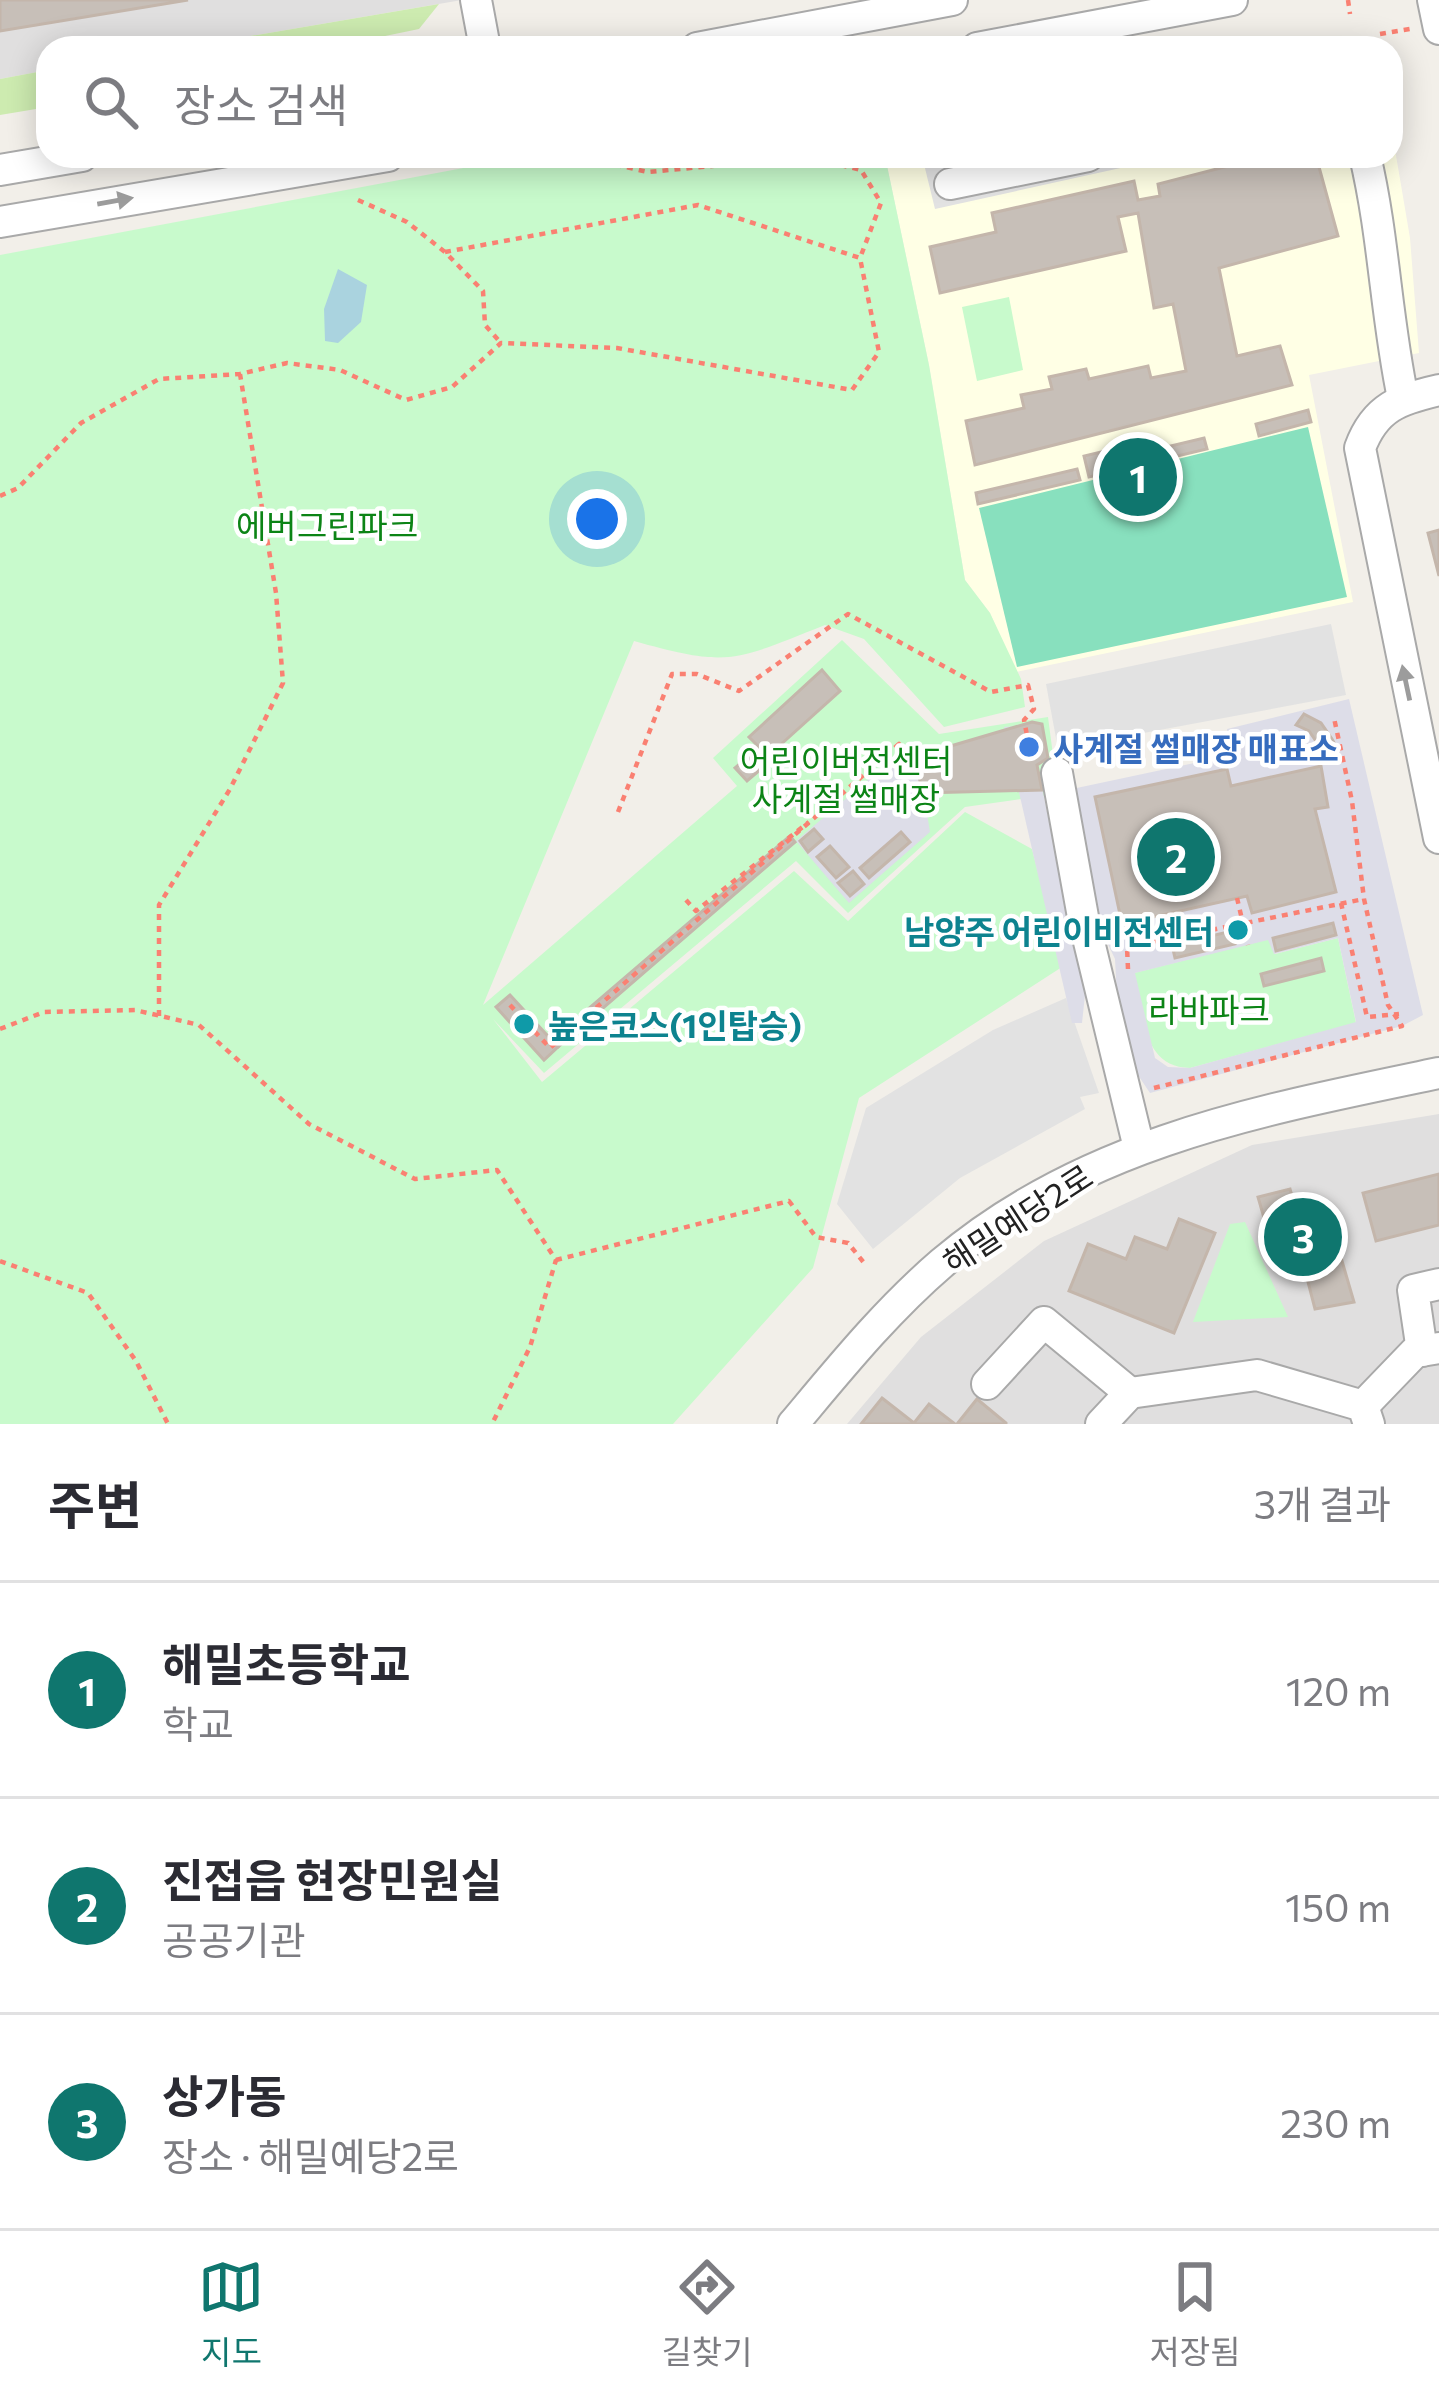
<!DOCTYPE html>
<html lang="ko">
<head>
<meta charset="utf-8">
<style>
	:root { --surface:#fff; --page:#f7f7f7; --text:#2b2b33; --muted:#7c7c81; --line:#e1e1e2; --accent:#0f766e }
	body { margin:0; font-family:Commissioner,"Noto Sans KR",sans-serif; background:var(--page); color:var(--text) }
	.you { position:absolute; left:597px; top:519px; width:42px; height:42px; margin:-30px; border:9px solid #fff; border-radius:50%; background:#1a73e8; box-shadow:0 0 0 18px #1a73e833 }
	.badge { display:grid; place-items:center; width:78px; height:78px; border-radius:50%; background:var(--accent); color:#fff; font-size:39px; font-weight:700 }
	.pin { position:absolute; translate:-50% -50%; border:6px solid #fff; box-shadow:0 3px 12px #0006 }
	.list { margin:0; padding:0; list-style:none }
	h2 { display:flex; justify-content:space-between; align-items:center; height:156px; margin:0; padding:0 48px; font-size:51px }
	h2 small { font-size:39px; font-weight:400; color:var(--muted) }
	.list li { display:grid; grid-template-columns:78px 1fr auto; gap:36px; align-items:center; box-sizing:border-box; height:216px; padding:0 48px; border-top:3px solid var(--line) }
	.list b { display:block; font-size:45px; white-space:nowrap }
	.list p { margin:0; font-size:39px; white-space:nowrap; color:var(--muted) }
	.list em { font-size:39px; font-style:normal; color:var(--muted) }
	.icon { flex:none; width:66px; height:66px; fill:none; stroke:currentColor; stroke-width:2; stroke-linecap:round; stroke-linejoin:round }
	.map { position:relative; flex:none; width:1439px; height:1424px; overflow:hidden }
	.search { position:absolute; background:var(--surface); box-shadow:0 6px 30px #0003; left:36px; right:36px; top:36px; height:132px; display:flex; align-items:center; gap:30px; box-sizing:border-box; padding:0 42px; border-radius:36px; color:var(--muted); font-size:45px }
	.sheet { height:804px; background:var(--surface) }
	nav { display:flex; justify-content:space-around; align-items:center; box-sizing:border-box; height:168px; border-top:3px solid var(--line); background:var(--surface); font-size:33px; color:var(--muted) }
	nav a { display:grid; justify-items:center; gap:6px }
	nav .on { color:var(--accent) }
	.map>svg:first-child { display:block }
	.residential { fill:#e0dfdf }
	.education { fill:#ffffe5 }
	.grass { fill:#cdebb0 }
	.park { fill:#c8facc }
	.pitch { fill:#88e0be }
	.parking { fill:#e2e2e2 }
	.plaza { fill:#dddde8; fill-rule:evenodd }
	.water { fill:#aad3df }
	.building { fill:#c7bfb8; stroke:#c4b6ab; stroke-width:3 }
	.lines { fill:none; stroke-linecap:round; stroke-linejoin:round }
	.minor-casing { stroke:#a9a9a9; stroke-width:34 }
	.path { stroke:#fa8072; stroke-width:4.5; stroke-dasharray:6 6; stroke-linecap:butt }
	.minor { stroke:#fff; stroke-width:30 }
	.oneway { fill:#9c9c9c }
	.shop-dot { fill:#3f7fe0; stroke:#fff; stroke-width:4.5 }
	.culture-dot { fill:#0f9aa8; stroke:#fff; stroke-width:4.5 }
	.labels { text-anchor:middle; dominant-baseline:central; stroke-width:9; stroke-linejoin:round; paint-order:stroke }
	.park-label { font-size:33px; fill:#0c8416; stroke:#fff }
	.shop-label { font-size:33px; font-weight:bold; fill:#366cbe; stroke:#fff; text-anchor:start }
	.culture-label { font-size:33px; font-weight:bold; fill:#0d838f; stroke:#fff; text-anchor:end }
	.street-label { font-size:33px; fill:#222; stroke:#fff }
</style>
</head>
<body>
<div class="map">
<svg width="1439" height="1424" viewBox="0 0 1439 1424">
	<rect width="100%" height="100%" fill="#f2efe9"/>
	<g class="residential">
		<path d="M0,0h462l-282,48h-132v22l-48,9z"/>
		<path d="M1439,1114v310h-592l74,-87 123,-96 208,-96z"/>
	</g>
	<path class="education" d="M1391,126l19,112 9,115 -110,22 44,227 -337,70 -26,-59 -25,-33 -36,-215 -44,-209h506z"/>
	<g class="grass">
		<path d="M439,4l-20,25 -92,19h-147z"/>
		<path d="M48,70v37l-48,8v-36z"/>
	</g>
	<g class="park">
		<path d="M527,156h358l44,209 36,215 25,33 31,66 4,28 -81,20 -80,-88 -39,-14c-91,36 -95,43 -191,16l-151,364 254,-219 -24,-28 129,-118 97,94 109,-17 5,38 -4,40 -84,12 -117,106 -52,-52 -252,212 -51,-54 49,63 252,-211 54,50 117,-109 67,37 30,118 -203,131 -46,170 -140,156h-673v-1169z"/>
		<path d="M1009,297l14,73 -46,11 -15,-74z"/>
		<path d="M1338,938l18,85 -166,45c-49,-1 -46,-55 -56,-95l135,-34 6,15z"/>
		<path d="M1245,1222l43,95 -95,5 37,-98z"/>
	</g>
	<path class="pitch" d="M1308,427l39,170 -330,70 -38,-159z"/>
	<g class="parking">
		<path d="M922,156h253l-240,53z"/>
		<path d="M1331,624l15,71 -288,54 -12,-65z"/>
		<path d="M1066,998l33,95 -19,4 5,12 -125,69 -87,71 -36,-45 29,-96 127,-78z"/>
	</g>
	<g class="plaza">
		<path d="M1349,699l74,316 -21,11 -252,67 -14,-21 -19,-75 -2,-38 -23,-48 -20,-122 160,-34 -5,-26zM1321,767l-6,42 21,83 -84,21 -5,-17 -125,28 -26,-127 131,-27 4,16zM1338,938l18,84 -166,46 -22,-1 -13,-9 -20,-85 133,-33 6,14z"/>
		<path d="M1029,725l56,270 -3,28h-10l-68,-296z"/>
		<path d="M904,749l14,9 12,74 -81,71 -53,-62z"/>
	</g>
	<path class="water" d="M338,269l29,16 -6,37 -23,21 -13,-2 -1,-32z"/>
	<g class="building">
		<path d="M0,0h188l-188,31z"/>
		<path d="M1267,156h49l22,80 -119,32 18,88 43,-10 12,39 -317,80 -9,-44 58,-13 -3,-13 31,-6 -3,-12 37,-8 3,10 59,-13 3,12 35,-7 -13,-67 -19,4 -16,-95 -20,4 8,34 -186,42 -10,-46 66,-15 -4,-19 142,-32 4,19 22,-4 -2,-12z"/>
		<path d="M1308,410l3,12 -52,14 -3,-12z"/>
		<path d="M1204,438l3,11 -63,15 -3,-11z"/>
		<path d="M1130,445l5,21 -46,11 -5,-21z"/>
		<path d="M1077,469l3,11 -102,24 -2,-11z"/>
		<path d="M1439,530v46l-11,-43z"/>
		<path d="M822,670l18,21 -72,65 -19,-19z"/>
		<path d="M1304,714l17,9 11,16 5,9 -11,8 -17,-25 -13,-6z"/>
		<path d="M1032,722l10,2 6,34 -11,7 5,25 -119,3 -7,-28 28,-17z"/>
		<path d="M756,750l12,13 -21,18 -12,-13z"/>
		<path d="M1321,766l7,41 -13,2 21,83 -84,21 -5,-17 -125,28 -27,-127 132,-28 4,17z"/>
		<path d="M814,829l9,10 -15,13 -8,-11z"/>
		<path d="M901,832l9,10 -41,36 -9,-10z"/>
		<path d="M790,836l5,6 -237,205 -3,-3 -3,-4z"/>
		<path d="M830,846l19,21 -13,11 -19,-21z"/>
		<path d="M853,871l11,13 -14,12 -12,-13z"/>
		<path d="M1333,923l3,12 -60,16 -3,-13z"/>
		<path d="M1232,931l3,13 -60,14 -3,-13z"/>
		<path d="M1321,958l3,13 -60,15 -3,-12z"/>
		<path d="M510,995l48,52 -14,13 -48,-53z"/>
		<path d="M1439,1174v51l-63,16 -13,-48z"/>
		<path d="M1290,1189l10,35 30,-4 24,82 -39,7 -15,-58 -25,5 -17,-59z"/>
		<path d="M1179,1219l36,14 -41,100 -105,-42 19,-47 38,15 9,-22 32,12z"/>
		<path d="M882,1398l32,25 15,-19 26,20h-94z"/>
		<path d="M977,1399l29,24v1h-49z"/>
	</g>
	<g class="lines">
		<g class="minor-casing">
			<g id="minor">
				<path d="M476,0l9,48"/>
				<path d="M1433,0l6,29"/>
				<path d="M697,48l255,-48"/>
				<path d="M977,48l255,-48"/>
				<path d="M1365,156c19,80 21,162 38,242"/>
				<path d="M0,170l82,-14"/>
				<path d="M950,184l138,-28"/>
				<path d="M0,222l388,-66"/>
				<path d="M1439,390c-39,9 -64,17 -79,58l79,390"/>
				<path d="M1057,773l26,144 56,231"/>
				<path d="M1422,1351l-9,-61 26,-6"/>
				<path d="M987,1384l57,-62 86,71"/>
				<path d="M1363,1406l52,-54 24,-4"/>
				<path d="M793,1424c47,-56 93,-113 149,-161 142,-121 320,-153 497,-190"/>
				<path d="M1101,1424l29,-31 127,-18 106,31 6,18"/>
			</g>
		</g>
		<g class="path">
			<path d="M1348,0l2,14"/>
			<path d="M1380,34l30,-5"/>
			<path d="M358,200l49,22 38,30 38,39 2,34 16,18"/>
			<path d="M445,252l253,-47 162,53 21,-55 -20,-33 -53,-13 -160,15 -59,-13"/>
			<path d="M0,496l18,-8 63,-65 78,-44 81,-5 47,-11 53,7 66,30 46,-13 49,-44 116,5 235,42 27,-38 -19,-94"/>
			<path d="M618,812l54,-138h25l42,17 109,-77 143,78 37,-7 6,24 -10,11 8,41"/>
			<path d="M1237,898l11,47"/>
			<path d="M686,900l10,11 113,-89"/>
			<path d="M1341,903l26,114 32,-3"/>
			<path d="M1128,969l-1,-22 237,-48"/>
			<path d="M510,1005l40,43 349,-304 17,21"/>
			<path d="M159,1016v-111l71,-116 53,-106 -7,-90 -36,-219"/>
			<path d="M0,1029l44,-17 91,-2 64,15 110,99 106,55 82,-9 59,90 -26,87 -38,77"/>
			<path d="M1154,1088l248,-62 -14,-21 -24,-106 -12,-98 -18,-83"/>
			<path d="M556,1260l233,-59 27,36 32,6 17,21"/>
			<path d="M0,1261l88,32 48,68 32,63"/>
		</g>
		<use href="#minor" class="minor"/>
	</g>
	<defs><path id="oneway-solid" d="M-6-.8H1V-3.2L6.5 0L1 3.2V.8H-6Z" transform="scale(3)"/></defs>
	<g class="oneway">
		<use href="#oneway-solid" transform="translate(115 201) rotate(-10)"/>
		<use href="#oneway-solid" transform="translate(1406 683) rotate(-102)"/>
	</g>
	<circle class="shop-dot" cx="1029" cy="747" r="12"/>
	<g class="culture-dot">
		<circle cx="1238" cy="930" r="12"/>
		<circle cx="524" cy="1024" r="12"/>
	</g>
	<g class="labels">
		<g class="park-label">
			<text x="327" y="524">에버그린파크</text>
			<text x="846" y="759">어린이버전센터<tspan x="846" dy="38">사계절 썰매장</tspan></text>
			<text x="1209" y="1008">라바파크</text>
		</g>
		<g class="shop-label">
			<text x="1053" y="747">사계절 썰매장 매표소</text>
		</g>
		<g class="culture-label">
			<text x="1214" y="930">남양주 어린이비전센터</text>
			<text x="548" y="1024" text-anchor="start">높은코스(1인탑승)</text>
		</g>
		<g class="street-label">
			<text transform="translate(1017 1218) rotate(-33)">해밀예당2로</text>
		</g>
	</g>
</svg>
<div class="you"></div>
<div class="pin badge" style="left:1138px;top:477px">1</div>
<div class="pin badge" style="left:1176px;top:857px">2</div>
<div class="pin badge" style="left:1303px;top:1237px">3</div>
<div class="search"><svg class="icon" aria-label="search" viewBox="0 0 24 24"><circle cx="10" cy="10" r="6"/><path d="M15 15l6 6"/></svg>장소 검색</div>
</div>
<section class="sheet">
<h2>주변<small>3개 결과</small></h2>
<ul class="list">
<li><span class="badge">1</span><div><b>해밀초등학교</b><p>학교</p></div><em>120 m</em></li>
<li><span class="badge">2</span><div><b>진접읍 현장민원실</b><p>공공기관</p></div><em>150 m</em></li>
<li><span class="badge">3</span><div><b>상가동</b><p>장소 · 해밀예당2로</p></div><em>230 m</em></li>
</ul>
</section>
<nav>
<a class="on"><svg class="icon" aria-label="map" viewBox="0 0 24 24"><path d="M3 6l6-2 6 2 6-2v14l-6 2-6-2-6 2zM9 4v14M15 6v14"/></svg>지도</a>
<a><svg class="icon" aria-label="directions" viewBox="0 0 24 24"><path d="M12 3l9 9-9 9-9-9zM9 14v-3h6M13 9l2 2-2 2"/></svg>길찾기</a>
<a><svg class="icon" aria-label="saved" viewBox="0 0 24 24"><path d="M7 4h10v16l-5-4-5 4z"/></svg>저장됨</a>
</nav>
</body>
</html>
